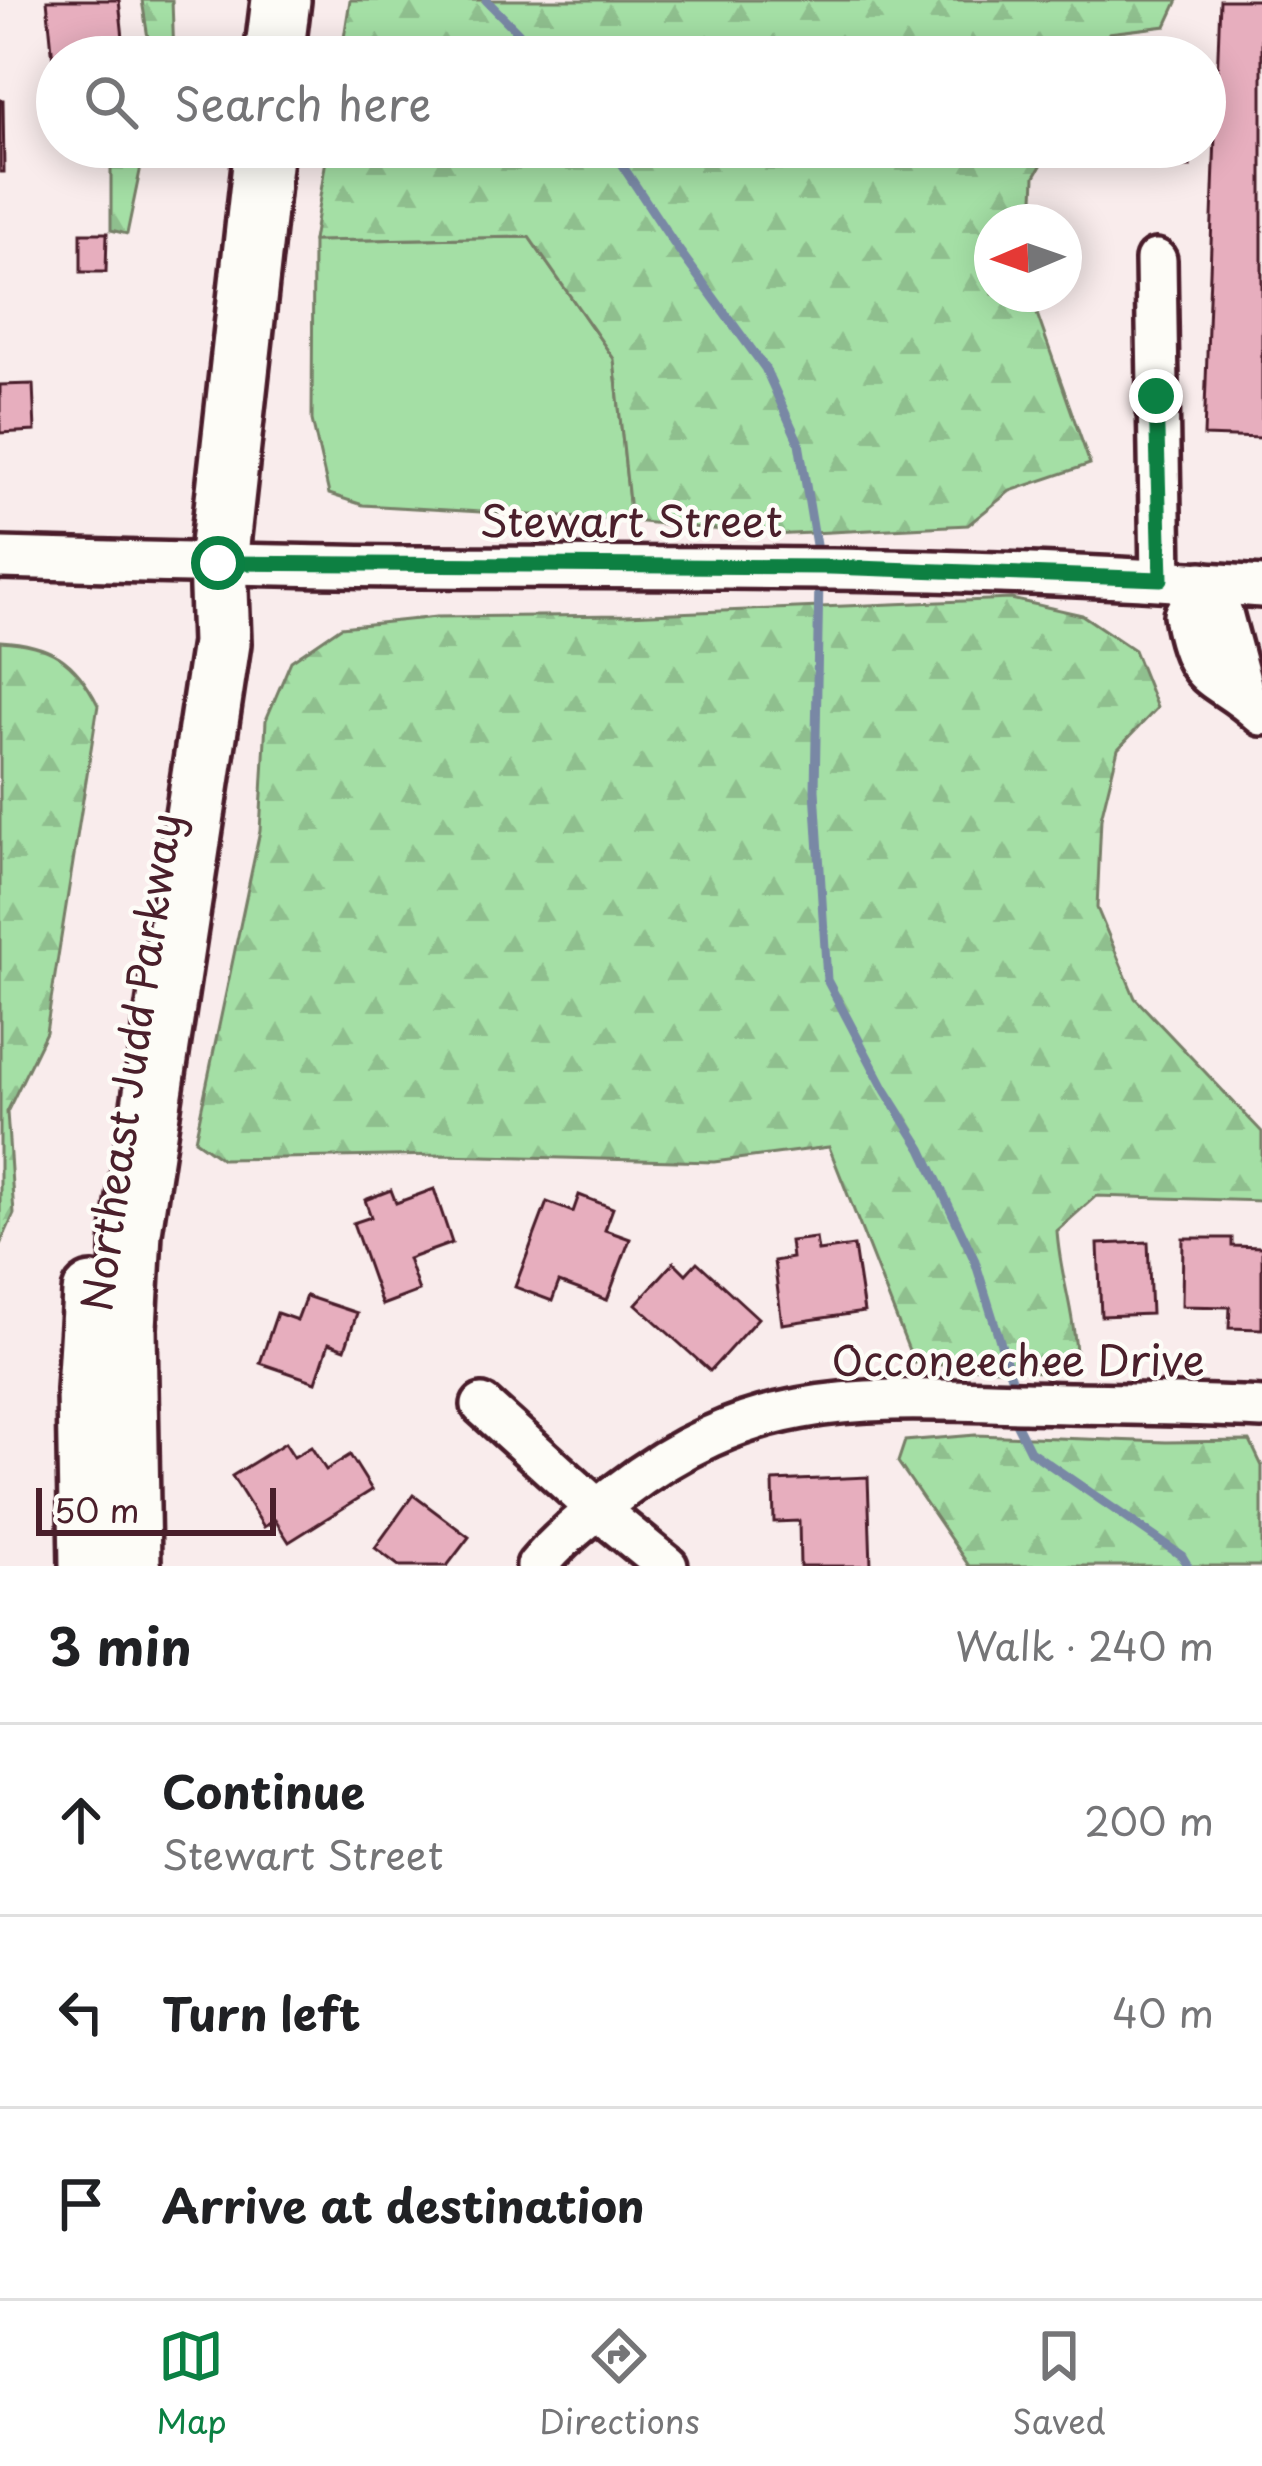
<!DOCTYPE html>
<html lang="en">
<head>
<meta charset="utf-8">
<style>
	:root { --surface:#fff; --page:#f6f6f6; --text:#202124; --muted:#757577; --line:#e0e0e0; --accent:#0b8043 }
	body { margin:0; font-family:"Playpen Sans",sans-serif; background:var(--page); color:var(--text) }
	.compass { position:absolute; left:974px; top:204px; width:108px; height:108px; border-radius:50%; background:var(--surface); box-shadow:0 6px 30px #0003; rotate:268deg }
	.scale { position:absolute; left:36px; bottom:30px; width:240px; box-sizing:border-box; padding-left:12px; border:6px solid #4a1f2b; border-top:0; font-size:33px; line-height:42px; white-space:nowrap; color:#4a1f2b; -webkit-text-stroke:9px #fdfcf7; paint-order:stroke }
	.stop { position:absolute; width:36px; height:36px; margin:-27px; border:9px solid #0b8043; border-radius:50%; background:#fff }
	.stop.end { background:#0b8043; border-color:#fff; box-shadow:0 3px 12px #0008 }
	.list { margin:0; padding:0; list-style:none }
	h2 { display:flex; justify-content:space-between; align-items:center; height:156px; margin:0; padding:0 48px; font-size:51px }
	h2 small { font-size:39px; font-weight:400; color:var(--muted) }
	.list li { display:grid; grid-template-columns:78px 1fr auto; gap:36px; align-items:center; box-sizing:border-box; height:192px; padding:0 48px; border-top:3px solid var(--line) }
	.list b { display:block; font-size:45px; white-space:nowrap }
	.list p { margin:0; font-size:39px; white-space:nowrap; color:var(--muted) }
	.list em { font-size:39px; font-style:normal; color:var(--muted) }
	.icon { flex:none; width:66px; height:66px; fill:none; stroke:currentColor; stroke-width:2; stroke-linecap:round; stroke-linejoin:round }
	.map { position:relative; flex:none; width:1262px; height:1566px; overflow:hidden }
	.search { position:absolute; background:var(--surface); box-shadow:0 6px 30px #0003; left:36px; right:36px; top:36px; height:132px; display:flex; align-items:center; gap:30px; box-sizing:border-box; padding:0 42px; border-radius:66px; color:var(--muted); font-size:45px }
	.sheet { height:732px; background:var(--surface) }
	nav { display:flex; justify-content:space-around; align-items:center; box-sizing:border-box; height:168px; border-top:3px solid var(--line); background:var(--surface); font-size:33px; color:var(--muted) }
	nav a { display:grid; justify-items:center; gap:6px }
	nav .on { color:var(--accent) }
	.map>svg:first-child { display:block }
	.grass { fill:#a4dfa5; stroke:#777f68; stroke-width:3 }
	.forest { fill:url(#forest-firs); stroke:#777f68; stroke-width:3 }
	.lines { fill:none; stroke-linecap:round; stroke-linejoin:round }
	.stream { stroke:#7988a5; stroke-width:9 }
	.building { fill:#e7aebe; stroke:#4a1f2b; stroke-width:3 }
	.minor-casing { stroke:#4a1f2b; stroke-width:48 }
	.highway-casing { stroke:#4a1f2b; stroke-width:66 }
	.minor { stroke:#fdfcf7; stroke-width:39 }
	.highway { stroke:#fdfcf7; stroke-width:57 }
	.route { stroke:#0b8043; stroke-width:15 }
	.labels { text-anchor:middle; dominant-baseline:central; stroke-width:9; stroke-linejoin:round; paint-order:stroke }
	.street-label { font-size:42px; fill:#4a1f2b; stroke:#fdfcf7 }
</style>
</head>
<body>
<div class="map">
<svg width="1262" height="1566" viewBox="0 0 1262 1566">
	<defs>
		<pattern id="forest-firs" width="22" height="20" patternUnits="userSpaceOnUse" patternTransform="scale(3)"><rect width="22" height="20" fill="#a4dfa5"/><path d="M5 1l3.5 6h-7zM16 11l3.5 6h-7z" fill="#8fbf8e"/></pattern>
	</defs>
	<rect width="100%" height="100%" fill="#f9ecec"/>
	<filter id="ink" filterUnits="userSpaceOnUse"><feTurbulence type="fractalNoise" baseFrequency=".00833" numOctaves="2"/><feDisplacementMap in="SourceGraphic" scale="24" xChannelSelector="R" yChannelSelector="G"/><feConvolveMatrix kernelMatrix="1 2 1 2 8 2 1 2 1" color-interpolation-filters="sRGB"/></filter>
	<g filter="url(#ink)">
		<path class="grass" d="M529,237l85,122 17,162 -268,-16 -34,-11 -17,-74 1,-179z"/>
		<g class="forest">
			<path d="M142,0h30l2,57h-23z"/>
			<path d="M350,0h828l-12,26 -57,7 -9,24h-759z"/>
			<path d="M111,147h34l-18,87 -16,-4z"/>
			<path d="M328,147h724l-17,29 -2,46h-41v72h38l60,170 -80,27 -42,34 -196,10 -141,-14 -17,-162 -85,-122 -216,4z"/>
			<path d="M1011,599l71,16 52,35 23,58 -39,41 -17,69 -4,90 38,90 127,134v69l-166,-5 -39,35c3,45 17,78 19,123l-20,19 -142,-10 -85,-216 -115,15 -272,-7 -220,4 -27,-19 65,-309 6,-111 25,-59 50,-34 95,-10 190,-2z"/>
			<path d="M0,641c50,3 75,18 98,64l-52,327 -39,80 7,102 -14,31z"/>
			<path d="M975,1435l191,7 84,-1 12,25v100h-293l-71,-104 7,-21z"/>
		</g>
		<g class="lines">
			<g class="stream">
				<path d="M486,0l56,57"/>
				<path d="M610,147l63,95 92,126 34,75 19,114"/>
				<path d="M819,580l-4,210 12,190 58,110 37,59 53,112 40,128"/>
				<path d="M1015,1421l15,30 152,105 6,10"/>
			</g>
		</g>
		<g class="building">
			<path d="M47,0h72l6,57h-68l-2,24z"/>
			<path d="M1220,0h42v438l-58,-2z"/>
			<path d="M0,100h3l1,72h-4z"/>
			<path d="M1153,147h38l-1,20 -37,-1z"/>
			<path d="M81,233h26l-1,39h-25z"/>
			<path d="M33,384l2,47 -35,2v-48z"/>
			<path d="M434,1189l18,54 -44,16 11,32 -37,14 -29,-82 18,-6 -6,-17 26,-10 5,13z"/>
			<path d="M579,1195l34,13 -8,22 25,9 -23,61 -48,-18 -7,19 -37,-14 32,-85 26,10z"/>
			<path d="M816,1238l2,13 36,-5 10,66 -82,12 -8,-63 18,-3 -2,-17z"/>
			<path d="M1183,1238h49v8l30,1v82l-33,-1 1,-21 -48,-1z"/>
			<path d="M1148,1242l3,72 -50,2 -3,-72z"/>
			<path d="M674,1262l12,12 11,-12 61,56 -48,53 -74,-67z"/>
			<path d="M306,1296l51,17 -12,36 -16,-6 -13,39 -56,-19 17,-50 20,7z"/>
			<path d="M285,1443l9,14 17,-10 15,23 24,-15 22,35 -83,52 -14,-22 -11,7 -32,-51z"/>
			<path d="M868,1477l3,89h-71l-1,-45 -25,1 -1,-41z"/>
			<path d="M413,1495l56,42 -22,29h-48l-24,-18z"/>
		</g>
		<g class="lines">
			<g class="minor-casing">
				<g id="minor">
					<path d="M1156,260l5,319"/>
					<path d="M0,558c139,4 279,8 418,9 282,1 563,-2 844,20"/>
					<path d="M1245,699l-23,-86 -20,-31 -18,33c12,73 33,57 78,100"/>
					<path d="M482,1405l115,104 70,57"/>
					<path d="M537,1566c23,-28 52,-50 81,-73 136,-105 244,-95 407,-91 79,2 158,2 237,6"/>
				</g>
			</g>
			<g class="highway-casing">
				<g id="highway">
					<path d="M274,57l7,-57"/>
					<path d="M89,1566l-3,-176 6,-97"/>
					<path d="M131,1566l-4,-238 5,-96 89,-589 -3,-80 46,-416"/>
				</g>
			</g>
			<use href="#minor" class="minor"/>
			<use href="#highway" class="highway"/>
		</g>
	</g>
	<g class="lines" filter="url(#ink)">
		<path class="route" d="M218,563l612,4 331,12 -5,-183"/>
	</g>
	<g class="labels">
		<g class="street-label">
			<text x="631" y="519">Stewart Street</text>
			<text transform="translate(129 1062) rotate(-82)">Northeast Judd Parkway</text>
			<text x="1018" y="1358">Occoneechee Drive</text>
		</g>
	</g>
</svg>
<svg class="compass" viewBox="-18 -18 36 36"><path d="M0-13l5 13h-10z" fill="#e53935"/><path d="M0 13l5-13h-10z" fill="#757577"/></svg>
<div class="scale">50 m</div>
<div class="stop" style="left:218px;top:563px"></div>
<div class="stop end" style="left:1156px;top:396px"></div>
<div class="search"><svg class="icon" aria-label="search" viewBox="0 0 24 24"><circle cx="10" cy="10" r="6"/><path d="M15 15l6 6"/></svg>Search here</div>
</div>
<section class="sheet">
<h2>3 min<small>Walk · 240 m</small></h2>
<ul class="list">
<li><svg class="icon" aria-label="ahead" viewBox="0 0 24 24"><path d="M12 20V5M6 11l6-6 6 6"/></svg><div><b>Continue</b><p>Stewart Street</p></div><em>200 m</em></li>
<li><svg class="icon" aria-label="left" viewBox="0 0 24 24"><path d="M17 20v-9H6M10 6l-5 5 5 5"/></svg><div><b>Turn left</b></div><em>40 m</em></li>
<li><svg class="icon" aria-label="arrive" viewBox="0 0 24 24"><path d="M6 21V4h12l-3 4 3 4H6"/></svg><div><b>Arrive at destination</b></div></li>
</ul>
</section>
<nav>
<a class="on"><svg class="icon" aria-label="map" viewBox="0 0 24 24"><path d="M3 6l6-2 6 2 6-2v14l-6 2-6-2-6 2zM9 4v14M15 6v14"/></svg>Map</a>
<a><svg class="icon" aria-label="directions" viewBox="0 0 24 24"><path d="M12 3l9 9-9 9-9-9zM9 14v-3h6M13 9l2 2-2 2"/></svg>Directions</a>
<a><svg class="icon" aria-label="saved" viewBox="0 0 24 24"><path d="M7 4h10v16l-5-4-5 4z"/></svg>Saved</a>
</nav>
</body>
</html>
